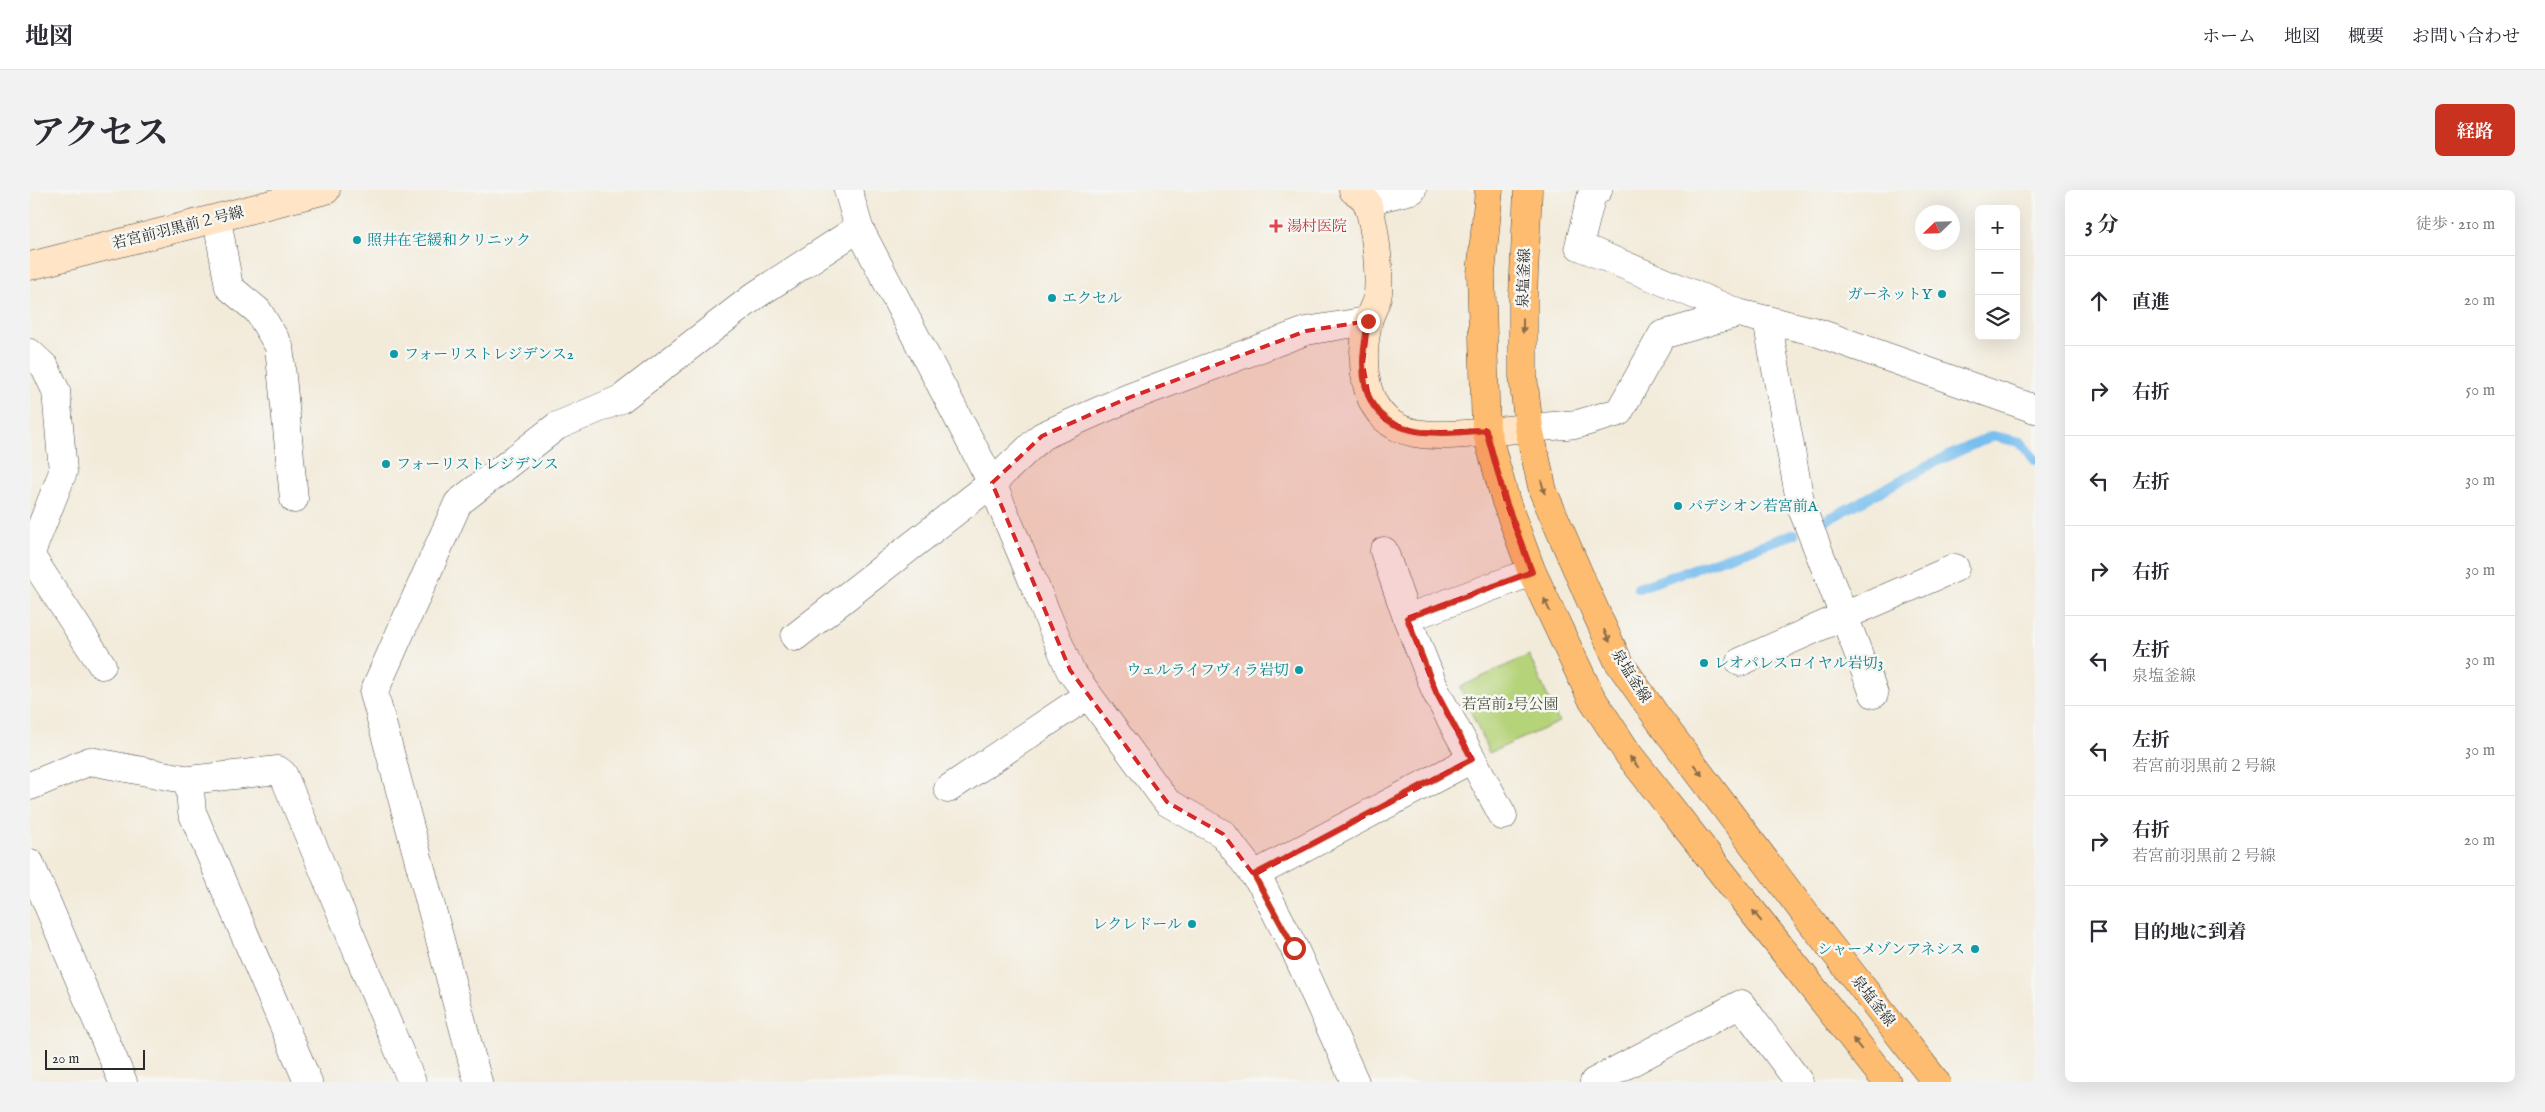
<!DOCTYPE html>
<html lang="ja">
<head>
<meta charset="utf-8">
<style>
	:root { --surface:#fff; --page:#f2f2f3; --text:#2b2b33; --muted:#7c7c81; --line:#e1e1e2; --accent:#c8321e }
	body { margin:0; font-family:"IM FELL English","Noto Serif JP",serif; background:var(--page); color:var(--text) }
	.controls { position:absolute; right:15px; top:15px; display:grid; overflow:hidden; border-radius:8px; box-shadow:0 5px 20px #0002 }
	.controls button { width:45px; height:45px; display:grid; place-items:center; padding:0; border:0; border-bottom:1px solid var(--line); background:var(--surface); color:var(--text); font:25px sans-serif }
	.compass { position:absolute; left:1885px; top:15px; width:45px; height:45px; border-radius:50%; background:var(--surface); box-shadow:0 5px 20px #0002; rotate:247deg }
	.scale { position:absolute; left:15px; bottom:12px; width:100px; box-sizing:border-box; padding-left:5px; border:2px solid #2b2b2b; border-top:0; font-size:14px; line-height:18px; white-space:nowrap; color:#2b2b2b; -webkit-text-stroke:4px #f6f6f2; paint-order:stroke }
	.stop { position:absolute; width:15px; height:15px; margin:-11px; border:4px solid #c8321e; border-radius:50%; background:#fff }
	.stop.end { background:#c8321e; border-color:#fff; box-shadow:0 1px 5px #0008 }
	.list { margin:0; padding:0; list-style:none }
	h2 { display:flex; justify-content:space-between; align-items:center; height:65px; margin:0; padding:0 20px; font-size:21px }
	h2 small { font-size:16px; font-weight:400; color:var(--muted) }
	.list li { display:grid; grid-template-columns:32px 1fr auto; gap:15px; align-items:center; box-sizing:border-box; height:90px; padding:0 20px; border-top:1px solid var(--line) }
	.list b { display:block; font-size:19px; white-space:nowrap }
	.list p { margin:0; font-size:16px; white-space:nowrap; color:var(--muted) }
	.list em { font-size:16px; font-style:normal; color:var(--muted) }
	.icon { flex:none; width:28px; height:28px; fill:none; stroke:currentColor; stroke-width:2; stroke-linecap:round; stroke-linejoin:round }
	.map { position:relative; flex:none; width:2005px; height:892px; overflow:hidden; border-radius:8px }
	header { display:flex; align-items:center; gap:30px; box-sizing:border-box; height:70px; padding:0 25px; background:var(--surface); border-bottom:1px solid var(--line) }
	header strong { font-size:24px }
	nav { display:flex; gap:28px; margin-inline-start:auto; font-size:18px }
	.intro { display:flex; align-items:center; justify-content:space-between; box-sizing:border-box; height:120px; padding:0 30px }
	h1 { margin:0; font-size:35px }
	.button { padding:12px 22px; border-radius:8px; background:var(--accent); color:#fff; font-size:18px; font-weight:700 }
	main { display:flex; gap:30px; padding:0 30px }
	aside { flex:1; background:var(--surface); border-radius:8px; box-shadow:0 5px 20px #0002 }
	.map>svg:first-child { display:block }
	.green { fill:#b5d379; stroke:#707f52 }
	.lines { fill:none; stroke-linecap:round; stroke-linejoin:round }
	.stream { stroke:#78beef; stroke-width:10 }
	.street-casing { stroke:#494845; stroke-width:29 }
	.secondary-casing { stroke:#494845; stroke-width:29 }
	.primary-casing { stroke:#494845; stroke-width:29 }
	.street { stroke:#fff; stroke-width:28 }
	.secondary { stroke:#ffe4c6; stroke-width:28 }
	.primary { stroke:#febc70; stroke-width:28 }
	.oneway { fill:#8a6c4a }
	.route { stroke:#c8321e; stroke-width:6 }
	.marked { fill:#d62828; fill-opacity:0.2; stroke:#d62828; stroke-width:4; stroke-dasharray:10 6; stroke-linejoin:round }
	.health-dot { fill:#e0444e; stroke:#f6f6f2; stroke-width:2 }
	.culture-dot { fill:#0f9aa8; stroke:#f6f6f2; stroke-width:2 }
	.labels { text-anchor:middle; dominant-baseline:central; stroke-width:5; stroke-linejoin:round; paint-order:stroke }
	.health-label { font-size:15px; fill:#be3a42; stroke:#f6f6f2; text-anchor:start }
	.street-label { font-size:15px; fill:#2b2b2b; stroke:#f6f6f2 }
	.culture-label { font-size:15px; fill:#0d838f; stroke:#f6f6f2; text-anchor:start }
	.park-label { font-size:15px; fill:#4e553e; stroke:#f6f6f2 }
</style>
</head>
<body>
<header>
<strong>地図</strong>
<nav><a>ホーム</a><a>地図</a><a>概要</a><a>お問い合わせ</a></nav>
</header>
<div class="intro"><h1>アクセス</h1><a class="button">経路</a></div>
<main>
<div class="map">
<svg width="2005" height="892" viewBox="0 0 2005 892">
	<rect width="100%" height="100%" fill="#f6f6f2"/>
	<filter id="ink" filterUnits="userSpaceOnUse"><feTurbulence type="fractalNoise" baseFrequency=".02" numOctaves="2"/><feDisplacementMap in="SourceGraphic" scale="10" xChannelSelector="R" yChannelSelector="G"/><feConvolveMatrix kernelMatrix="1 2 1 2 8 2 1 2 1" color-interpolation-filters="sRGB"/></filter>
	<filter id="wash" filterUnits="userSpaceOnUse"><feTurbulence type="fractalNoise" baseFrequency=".0096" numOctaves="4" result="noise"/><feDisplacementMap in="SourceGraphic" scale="20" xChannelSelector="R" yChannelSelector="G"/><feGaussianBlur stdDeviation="1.12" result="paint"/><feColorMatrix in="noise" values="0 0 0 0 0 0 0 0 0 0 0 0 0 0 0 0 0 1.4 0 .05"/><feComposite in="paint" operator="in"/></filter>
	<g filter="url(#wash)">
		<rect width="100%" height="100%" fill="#f3ebda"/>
		<path class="green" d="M1499,465l30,67 -70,31 -29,-66z"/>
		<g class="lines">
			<g class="stream">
				<path d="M1793,332l110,-59 59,-27 28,6 15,18"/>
				<path d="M1608,398l156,-54"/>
			</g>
		</g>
	</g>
	<g filter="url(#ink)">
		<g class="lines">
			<g class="street-casing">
				<g id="street">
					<path d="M818,0l11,38 133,255 78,187 97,132 56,32 39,51 32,63 61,134"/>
					<path d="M1568,0l-6,4 -13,52 159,67"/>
					<path d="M1337,11l45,-11"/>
					<path d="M187,29l12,68 29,24 21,35 15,153"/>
					<path d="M1737,130l34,186 43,110 111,-48"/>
					<path d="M0,163l15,14 11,24 7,81 -33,83 72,110"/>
					<path d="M1499,238l49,-4 41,-12 43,-77 76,-22 75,18 222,78"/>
					<path d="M1354,361l23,67"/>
					<path d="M765,447l197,-154 50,-47 86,-38 178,-67 62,-10"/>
					<path d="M1710,472l104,-46 30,78"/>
					<path d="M159,590l3,32 116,270"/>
					<path d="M0,596l60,-25 99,19 89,-10 5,4 129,308"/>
					<path d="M918,599l140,-94"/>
					<path d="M1473,626l-67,-124 -29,-74 125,-46"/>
					<path d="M0,673l93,219"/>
					<path d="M1224,685l218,-116"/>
					<path d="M448,892l-104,-389 3,-8 81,-182 99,-77 64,-27 135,-104 103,-67"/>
					<path d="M1564,892l147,-78 58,78"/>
				</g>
			</g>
			<g class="secondary-casing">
				<g id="secondary">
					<path d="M1323,0c5,3 12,8 14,13 8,19 13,69 11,90 -1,10 -8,19 -10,29 -9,43 -6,101 47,111 33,6 80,-3 114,-5"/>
					<path d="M0,76l296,-76"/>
				</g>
			</g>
			<g class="primary-casing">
				<g id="primary">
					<path d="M1459,0l-8,84 5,156 20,72 26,70 59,125 38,58 258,327"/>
					<path d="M1498,0l-5,105v81l6,52 14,63 45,104 30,66 39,56 155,206 124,159"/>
				</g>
			</g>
			<use href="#street" class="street"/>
			<use href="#secondary" class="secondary"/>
			<use href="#primary" class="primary"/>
		</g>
		<defs><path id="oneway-solid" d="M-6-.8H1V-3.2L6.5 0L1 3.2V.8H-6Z" transform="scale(1.25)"/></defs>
		<g class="oneway">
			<use href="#oneway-solid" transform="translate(1493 136) rotate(90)"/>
			<use href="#oneway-solid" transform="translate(1513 297) rotate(75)"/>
			<use href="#oneway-solid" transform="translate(1517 415) rotate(-114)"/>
			<use href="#oneway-solid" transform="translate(1577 446) rotate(65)"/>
			<use href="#oneway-solid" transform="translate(1604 572) rotate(-128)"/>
			<use href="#oneway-solid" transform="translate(1668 580) rotate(52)"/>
			<use href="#oneway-solid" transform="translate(1727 726) rotate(-128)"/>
			<use href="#oneway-solid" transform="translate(1827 854) rotate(-128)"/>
		</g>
	</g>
	<g class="lines" filter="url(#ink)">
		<path class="route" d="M1264,758l-40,-73 218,-116 -36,-67 -29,-74 125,-46 -26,-70 -20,-72c-56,6 -123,11 -123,-67 0,-14 3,-28 5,-42"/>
	</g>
	<path class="marked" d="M1338,131l-5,43 6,33 16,23 30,13 71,-3 20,72 26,70 -125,46 29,74 36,67 -218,116 -31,-41 -56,-32 -97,-132 -78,-187 50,-47 86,-38 178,-67z"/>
	<path class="health-dot" d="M1243.5 28.5h5v5h5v5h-5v5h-5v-5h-5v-5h5z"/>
	<g class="culture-dot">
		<circle cx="327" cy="50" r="5"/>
		<circle cx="1912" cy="104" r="5"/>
		<circle cx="1022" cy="108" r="5"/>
		<circle cx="364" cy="164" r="5"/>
		<circle cx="356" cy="274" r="5"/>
		<circle cx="1648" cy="316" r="5"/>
		<circle cx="1674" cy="473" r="5"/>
		<circle cx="1269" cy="480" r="5"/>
		<circle cx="1162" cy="734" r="5"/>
		<circle cx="1945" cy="759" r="5"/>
	</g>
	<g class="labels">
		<g class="health-label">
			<text x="1257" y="36">湯村医院</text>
		</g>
		<g class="street-label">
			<text transform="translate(148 38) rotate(-14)">若宮前羽黒前２号線</text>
			<text transform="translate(1494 88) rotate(-88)">泉塩釜線</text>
			<text transform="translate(1601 486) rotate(58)">泉塩釜線</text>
			<text transform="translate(1843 811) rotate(52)">泉塩釜線</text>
		</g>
		<g class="culture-label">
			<text x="337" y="50">照井在宅緩和クリニック</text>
			<text x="1902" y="104" text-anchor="end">ガーネットY</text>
			<text x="1032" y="108">エクセル</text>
			<text x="374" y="164">フォーリストレジデンス2</text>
			<text x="366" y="274">フォーリストレジデンス</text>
			<text x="1658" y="316">パデシオン若宮前A</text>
			<text x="1684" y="473">レオパレスロイヤル岩切3</text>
			<text x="1259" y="480" text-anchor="end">ウェルライフヴィラ岩切</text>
			<text x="1152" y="734" text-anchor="end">レクレドール</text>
			<text x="1935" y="759" text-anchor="end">シャーメゾンアネシス</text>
		</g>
		<g class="park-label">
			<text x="1480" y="514">若宮前2号公園</text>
		</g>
	</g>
</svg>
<div class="controls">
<button>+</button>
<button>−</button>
<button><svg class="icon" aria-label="layers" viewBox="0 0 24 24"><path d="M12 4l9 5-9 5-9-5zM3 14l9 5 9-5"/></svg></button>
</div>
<svg class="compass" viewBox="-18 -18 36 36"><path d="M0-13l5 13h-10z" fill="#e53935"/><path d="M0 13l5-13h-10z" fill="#7c7c81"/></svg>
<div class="scale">20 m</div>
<div class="stop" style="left:1264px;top:758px"></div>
<div class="stop end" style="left:1338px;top:131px"></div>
</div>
<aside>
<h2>3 分<small>徒歩 · 210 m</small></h2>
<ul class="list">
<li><svg class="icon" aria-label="ahead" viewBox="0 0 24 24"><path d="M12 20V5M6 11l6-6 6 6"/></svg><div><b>直進</b></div><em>20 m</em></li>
<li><svg class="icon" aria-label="right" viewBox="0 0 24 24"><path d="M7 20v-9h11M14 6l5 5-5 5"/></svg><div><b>右折</b></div><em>50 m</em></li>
<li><svg class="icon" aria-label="left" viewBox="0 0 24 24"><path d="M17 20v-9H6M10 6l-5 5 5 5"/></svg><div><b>左折</b></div><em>30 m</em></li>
<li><svg class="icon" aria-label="right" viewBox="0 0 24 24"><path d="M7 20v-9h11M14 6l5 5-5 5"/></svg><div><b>右折</b></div><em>30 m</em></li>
<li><svg class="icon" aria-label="left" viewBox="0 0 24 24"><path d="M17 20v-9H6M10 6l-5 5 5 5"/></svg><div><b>左折</b><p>泉塩釜線</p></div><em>30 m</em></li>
<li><svg class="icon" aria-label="left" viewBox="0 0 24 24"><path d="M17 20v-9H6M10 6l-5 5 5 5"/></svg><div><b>左折</b><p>若宮前羽黒前２号線</p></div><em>30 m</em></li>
<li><svg class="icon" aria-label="right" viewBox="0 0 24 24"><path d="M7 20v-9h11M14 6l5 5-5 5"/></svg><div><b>右折</b><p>若宮前羽黒前２号線</p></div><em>20 m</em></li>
<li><svg class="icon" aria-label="arrive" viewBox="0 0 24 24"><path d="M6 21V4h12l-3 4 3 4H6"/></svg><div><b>目的地に到着</b></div></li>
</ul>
</aside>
</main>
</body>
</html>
